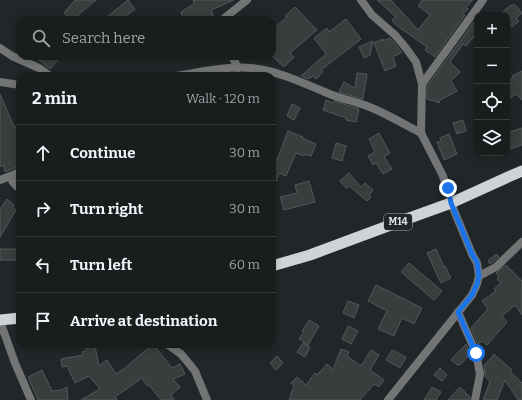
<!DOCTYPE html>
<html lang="en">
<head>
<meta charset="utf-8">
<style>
	:root { --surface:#191d1e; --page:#222627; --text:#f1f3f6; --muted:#9fa2a4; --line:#373b3c }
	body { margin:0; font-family:Bitter,serif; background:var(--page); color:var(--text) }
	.controls { position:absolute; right:12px; top:12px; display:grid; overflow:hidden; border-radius:8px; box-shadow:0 2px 6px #0003 }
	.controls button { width:36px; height:36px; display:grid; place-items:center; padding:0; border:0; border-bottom:1px solid var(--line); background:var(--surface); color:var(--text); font:20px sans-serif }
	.stop { position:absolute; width:12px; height:12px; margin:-9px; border:3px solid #1a73e8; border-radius:50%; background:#fff }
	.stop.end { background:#1a73e8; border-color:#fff; box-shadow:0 1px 4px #0008 }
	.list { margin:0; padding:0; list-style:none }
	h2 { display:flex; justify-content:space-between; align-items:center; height:52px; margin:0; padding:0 16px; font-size:17px }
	h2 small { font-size:13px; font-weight:400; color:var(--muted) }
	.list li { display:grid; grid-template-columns:26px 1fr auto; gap:12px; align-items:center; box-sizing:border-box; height:56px; padding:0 16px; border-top:1px solid var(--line) }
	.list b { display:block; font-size:15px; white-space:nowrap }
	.list em { font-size:13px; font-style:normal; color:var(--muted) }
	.icon { flex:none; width:22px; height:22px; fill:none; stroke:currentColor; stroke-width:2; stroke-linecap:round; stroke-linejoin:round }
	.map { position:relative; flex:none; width:522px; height:400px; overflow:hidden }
	.search { position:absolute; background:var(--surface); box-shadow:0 2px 6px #0003; left:16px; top:16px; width:260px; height:44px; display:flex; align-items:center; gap:10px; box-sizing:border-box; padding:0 14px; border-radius:12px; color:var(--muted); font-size:15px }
	.panel { position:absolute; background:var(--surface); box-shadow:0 2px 6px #0003; left:16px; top:72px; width:260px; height:276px; border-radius:12px }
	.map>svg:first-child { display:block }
	.building { fill:#383d3e; stroke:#525859 }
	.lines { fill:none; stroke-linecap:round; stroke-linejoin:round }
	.minor { stroke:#727475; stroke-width:8 }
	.tertiary { stroke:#727475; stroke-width:8 }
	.trunk { stroke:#ced4d5; stroke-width:11 }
	.route { stroke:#1a73e8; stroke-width:5 }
	.labels { text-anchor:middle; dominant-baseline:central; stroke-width:4; stroke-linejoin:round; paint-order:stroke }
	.shield { fill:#212728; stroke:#a7abac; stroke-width:1 }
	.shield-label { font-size:10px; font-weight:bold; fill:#e0e4e4 }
</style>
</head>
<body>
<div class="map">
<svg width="522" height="400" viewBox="0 0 522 400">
	<rect width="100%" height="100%" fill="#212728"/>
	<g class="building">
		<path d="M75,0h21l-24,20 -8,-7z"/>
		<path d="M128,0l7,9 -14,11 -14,-3z"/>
		<path d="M193,0h41l-23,10 4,10h-31l-3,-8 13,-8z"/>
		<path d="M377,0h14l27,30 12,-15 -12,-9 4,-6h51l-7,7 2,2 -5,5 2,1 -30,42 -10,-7 2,-3 -31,-22 -4,-5 4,-3z"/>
		<path d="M514,4l8,9 -6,5 3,3 -7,6 -3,-3 -2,1v-10h-8l12,-10 1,1z"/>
		<path d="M295,7l22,23 -27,23 4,4 -10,10 -12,-11v-26l15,-13 -2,-1z"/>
		<path d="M346,19l15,20 -40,31 2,2 -7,7 -3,-3 -5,3 -7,-3 25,-22 -12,-16 13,-10 2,4z"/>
		<path d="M474,22l3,3v8l-11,13 -3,-2 -13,18 10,10 -9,9 6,10 -17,9 -1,3 -7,-3v1l-5,-2v-13z"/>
		<path d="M390,38l12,14 -9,5 3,9 -11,5 -11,-28 9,-4v2z"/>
		<path d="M373,41l-3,14 -6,3 -5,-11z"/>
		<path d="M34,56h27l-11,13z"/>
		<path d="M522,71v29l-6,-6 -9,6v-18l6,-4 -1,-2z"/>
		<path d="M357,73l10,1 -4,25 -24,-7 5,-10 11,6z"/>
		<path d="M0,94l14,33 6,-3v31l-4,2 3,9 -14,6 -2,-7 -3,2z"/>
		<path d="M326,100l7,3 1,-2 25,8 -3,13 -10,-2v-2l-23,-8z"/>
		<path d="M292,104l8,4 -6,12 -7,-4z"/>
		<path d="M463,120l3,11 -9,3 -4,-11z"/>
		<path d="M522,128v17l-15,5v-17z"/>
		<path d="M288,131l15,6 -1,1 14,6 -5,12 -6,-2 -1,2 -8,-3 -10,23 -7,-3 -3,8 -4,-15v-8l5,2z"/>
		<path d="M379,133l11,20 -6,4 8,12 -9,5 -7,-11 -3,2 -5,-9 7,-4 -6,-13z"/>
		<path d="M449,134l8,20 -13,6 -7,-18 4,-1 -1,-3z"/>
		<path d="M336,143l10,3 -4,15 -10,-3z"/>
		<path d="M349,173l12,14 4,-4 8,7 -4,6 2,1 -4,4 -18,-15 -3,2 -6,-7z"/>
		<path d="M309,181l6,21 -31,8 -4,-13 17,-4 -2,-8z"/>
		<path d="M7,199l7,6 -2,2 4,3 -16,27v-28z"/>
		<rect x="0" y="249" width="20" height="11"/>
		<path d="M436,249l8,18 1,-1 6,12 -10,5 -14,-30z"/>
		<path d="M496,254l3,3 -9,7 -2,-3z"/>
		<path d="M409,263l33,28 -8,9 -33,-28z"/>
		<path d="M506,265l16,16v34l-7,-10 -13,11 5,6 -20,23 -5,-4 -4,3 -7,-16 17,-19 -6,-8 14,-10 -2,-2 7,-6 -4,-4 2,-2 -3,-4z"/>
		<path d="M376,285l46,23 -8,16 -12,-6 -8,18 -16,-7 9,-18 -19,-10z"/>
		<path d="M348,301l11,4 -5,13 -11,-5z"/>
		<path d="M309,320l10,6 -11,19 -9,-6 5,-7 -2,-1z"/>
		<path d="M348,326l10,5 -7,13 -9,-5z"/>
		<path d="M303,343l7,4 -5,10 -8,-5z"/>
		<path d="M153,344l19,24 8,-4 5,10 -12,5 7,8 -9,8 3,5h-13l-12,-15 -2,1 -5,-8 -27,19 2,3h-36l19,-11 -11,-13 -14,7 -8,-17 -5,1 -1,-8 22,-4 -1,-3 4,-1v-3l9,-2 4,20 8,-6 9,14 10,-7z"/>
		<path d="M466,344l4,10 -10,11h-3l-6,-5z"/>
		<path d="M341,349l8,3 -2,4 14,10 10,-16 8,5 -9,15 14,10 -5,7 -5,-3 -14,16h-71l5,-14 -3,-3 6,-6 9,8 9,-12 2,2 10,-11 6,5z"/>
		<path d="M392,350l14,7 -6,11 -14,-8z"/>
		<path d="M494,354l18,16 -2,1 12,12v17h-4l-13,-20 -8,20h-14l7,-18 -5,-6 -1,-10z"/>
		<path d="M277,356l6,7 -7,7 -6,-7z"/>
		<path d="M440,368l7,7 -5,6 -8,-6z"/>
		<path d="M42,370l10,21 9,-1 6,-3 1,13h-30l-10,-23z"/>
		<path d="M432,387l9,5 -5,8h-12z"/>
		<path d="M460,387l10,10v3h-22z"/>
	</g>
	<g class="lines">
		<g class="minor">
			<path d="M361,0l11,15 23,20 11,13 10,14 6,22"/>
			<path d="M222,20l25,-20"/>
			<path d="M0,48l12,8 27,12 11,8"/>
			<path d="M232,56l6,12"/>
			<path d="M176,76c24,-4 51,-10 75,-8 29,3 54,16 81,27 13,5 27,7 40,13 17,7 33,17 49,25"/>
			<path d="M0,82l20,3"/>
			<path d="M20,171c-12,7 -10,10 0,18"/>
			<path d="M0,180l13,-5"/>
			<path d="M451,203l-3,-14 -6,-15 -21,-41 1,-49 61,-84"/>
			<path d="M479,276l17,-9 26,-25"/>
			<path d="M458,312l18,41 4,21 -5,26"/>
			<path d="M0,321l15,42 16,37"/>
			<path d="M167,344l14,10 14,17 12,29"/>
		</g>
		<path class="tertiary" d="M388,400l84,-105 5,-11 2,-8 -2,-13 -5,-9 -21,-51"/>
		<g class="trunk">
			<path d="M272,266l38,-11 94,-35 47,-17 57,-26 14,-6"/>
			<path d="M0,320l20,-2"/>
		</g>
	</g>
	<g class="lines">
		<path class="route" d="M448,188l3,15 21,51 5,8 2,14 -2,8 -5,11 -14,17 18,41"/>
	</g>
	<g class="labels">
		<rect class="shield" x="384" y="214" width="28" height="16" rx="3"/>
		<g class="shield-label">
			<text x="398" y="222">M14</text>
		</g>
	</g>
</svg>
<div class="controls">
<button>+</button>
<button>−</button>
<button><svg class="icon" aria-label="locate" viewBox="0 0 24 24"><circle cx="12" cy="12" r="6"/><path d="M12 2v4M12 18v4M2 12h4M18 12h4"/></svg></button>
<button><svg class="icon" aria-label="layers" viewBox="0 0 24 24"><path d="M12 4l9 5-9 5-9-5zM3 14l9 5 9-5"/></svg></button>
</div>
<div class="stop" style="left:476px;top:353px"></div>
<div class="stop end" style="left:448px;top:188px"></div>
<div class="search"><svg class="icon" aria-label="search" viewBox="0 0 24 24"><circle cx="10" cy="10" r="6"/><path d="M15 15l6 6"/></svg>Search here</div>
<section class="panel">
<h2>2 min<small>Walk · 120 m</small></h2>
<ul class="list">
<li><svg class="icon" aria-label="ahead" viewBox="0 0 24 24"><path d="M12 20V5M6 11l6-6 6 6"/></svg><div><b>Continue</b></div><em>30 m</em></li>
<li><svg class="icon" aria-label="right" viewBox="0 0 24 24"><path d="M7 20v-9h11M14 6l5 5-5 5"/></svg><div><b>Turn right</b></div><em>30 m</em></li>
<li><svg class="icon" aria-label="left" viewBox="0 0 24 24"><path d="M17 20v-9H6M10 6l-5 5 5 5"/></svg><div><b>Turn left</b></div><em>60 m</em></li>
<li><svg class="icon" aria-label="arrive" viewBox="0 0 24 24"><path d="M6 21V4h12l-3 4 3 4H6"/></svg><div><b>Arrive at destination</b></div></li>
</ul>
</section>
</div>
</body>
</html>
